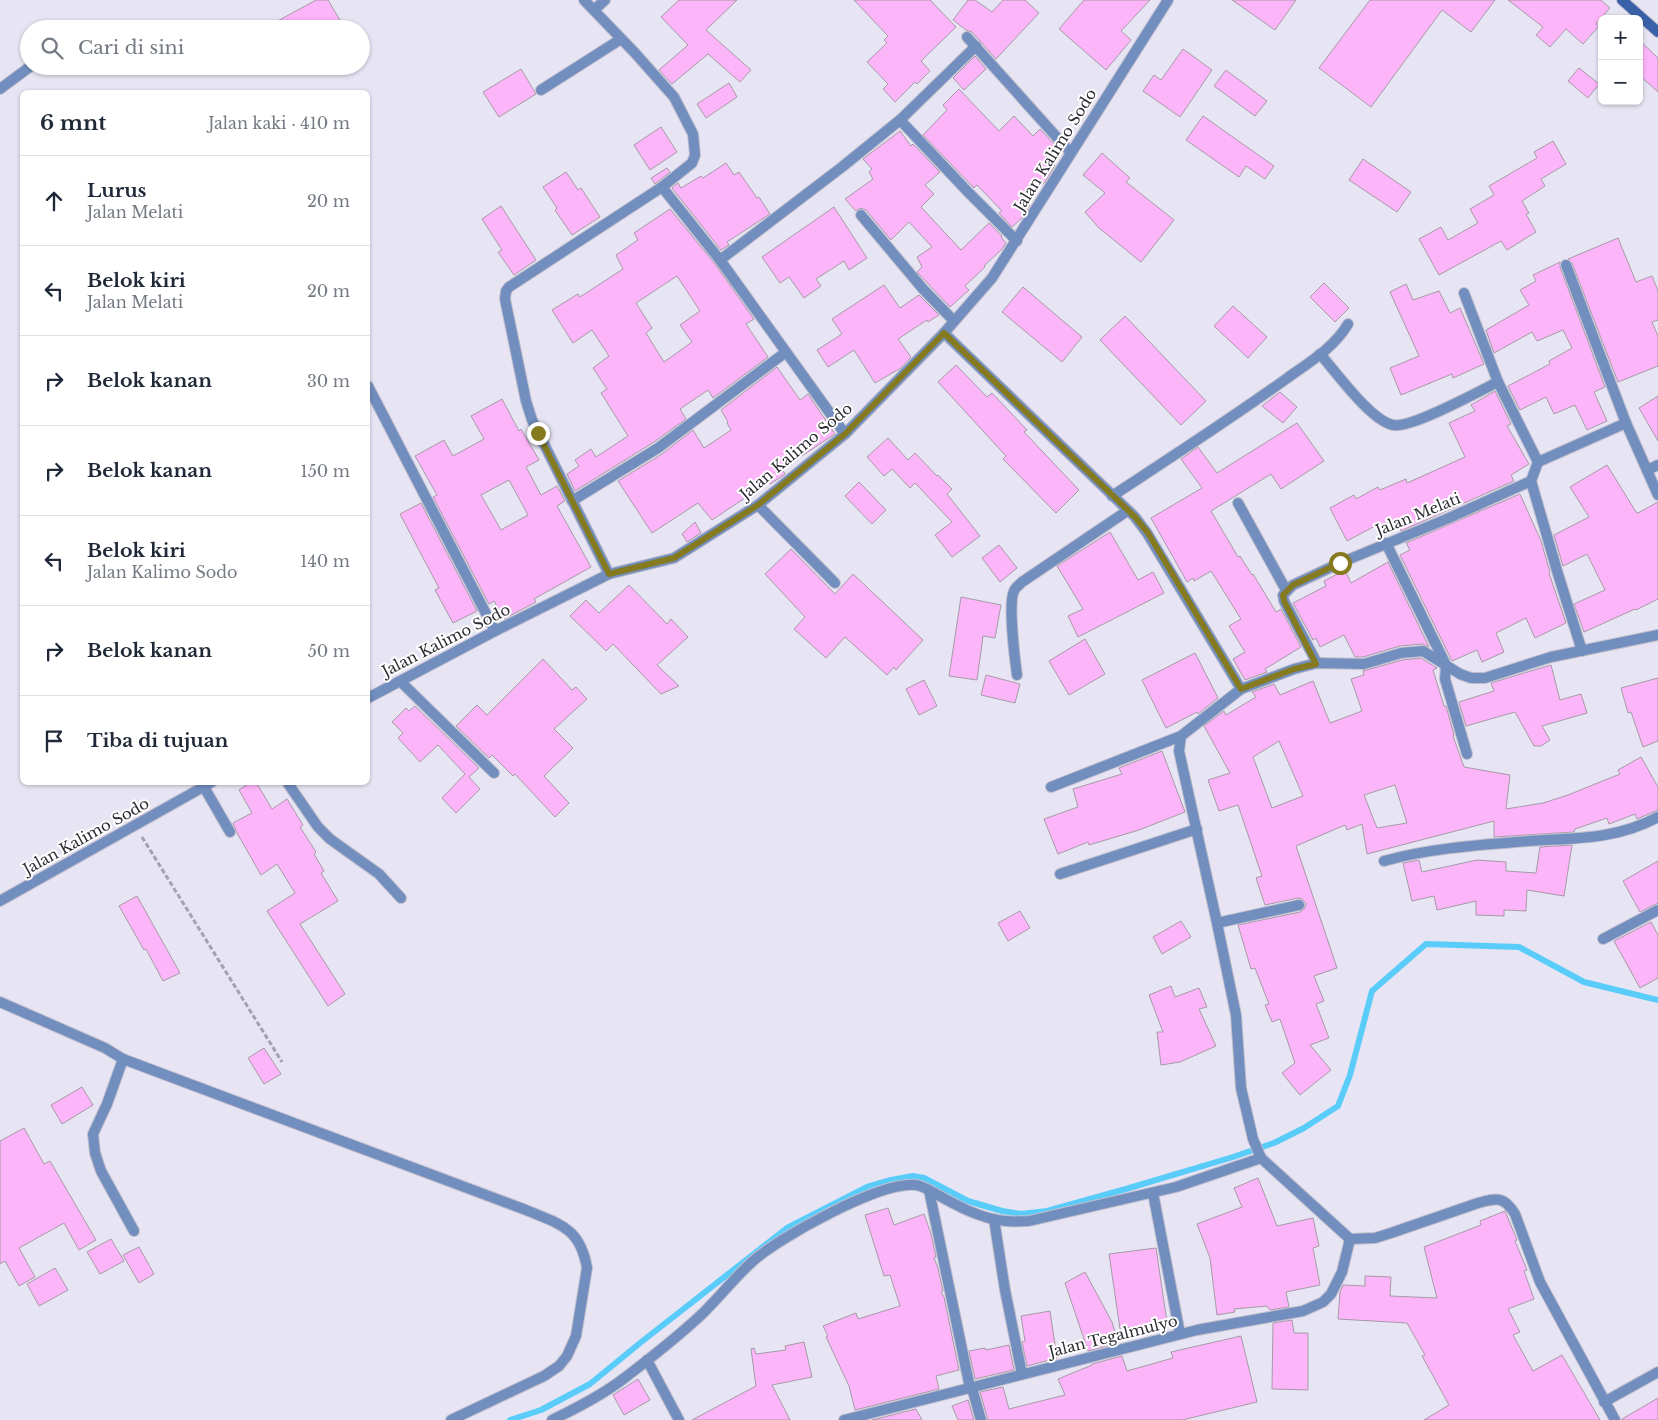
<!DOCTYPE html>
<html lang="id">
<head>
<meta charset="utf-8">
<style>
	:root { --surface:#fff; --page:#f2f2f3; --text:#1f2937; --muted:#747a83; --line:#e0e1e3 }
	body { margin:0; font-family:"Libre Baskerville",serif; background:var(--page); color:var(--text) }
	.controls { position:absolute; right:15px; top:15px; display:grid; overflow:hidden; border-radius:8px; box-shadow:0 1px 4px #0004 }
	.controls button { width:45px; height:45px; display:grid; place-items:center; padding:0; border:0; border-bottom:1px solid var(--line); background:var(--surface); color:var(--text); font:25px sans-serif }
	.stop { position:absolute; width:15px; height:15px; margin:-11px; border:4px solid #857a1f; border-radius:50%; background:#fff }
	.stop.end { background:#857a1f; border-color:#fff; box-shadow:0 1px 5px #0008 }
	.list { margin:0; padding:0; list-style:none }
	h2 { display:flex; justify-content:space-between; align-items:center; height:65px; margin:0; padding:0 20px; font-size:21px }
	h2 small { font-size:16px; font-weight:400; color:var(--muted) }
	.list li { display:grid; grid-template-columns:32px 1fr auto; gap:15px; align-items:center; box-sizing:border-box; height:90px; padding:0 20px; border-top:1px solid var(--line) }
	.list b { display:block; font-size:19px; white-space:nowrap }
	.list p { margin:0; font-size:16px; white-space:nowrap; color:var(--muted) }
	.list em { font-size:16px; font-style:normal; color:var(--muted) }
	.icon { flex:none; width:28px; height:28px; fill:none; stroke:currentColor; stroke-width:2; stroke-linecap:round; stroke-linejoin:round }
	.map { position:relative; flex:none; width:1658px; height:1420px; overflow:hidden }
	.search { position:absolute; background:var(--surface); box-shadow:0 1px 4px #0004; left:20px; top:20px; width:350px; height:55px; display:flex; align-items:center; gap:12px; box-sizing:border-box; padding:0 18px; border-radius:28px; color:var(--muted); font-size:19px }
	.panel { position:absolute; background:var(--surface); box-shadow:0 1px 4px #0004; left:20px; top:90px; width:350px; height:695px; border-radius:8px }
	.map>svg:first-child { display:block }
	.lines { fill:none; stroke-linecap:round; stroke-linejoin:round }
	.stream { stroke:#5accf9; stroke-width:6 }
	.building { fill:#fdb5fa; stroke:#a69aa5; fill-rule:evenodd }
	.lane-casing { stroke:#c2bfcd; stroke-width:12 }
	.street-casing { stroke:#c2bfcd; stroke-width:12 }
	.secondary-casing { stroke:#c2bfcd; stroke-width:12 }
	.path { stroke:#a4a2ae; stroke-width:3; stroke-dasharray:5 2.5; stroke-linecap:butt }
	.lane { stroke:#718ebf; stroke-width:10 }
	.street { stroke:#718ebf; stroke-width:10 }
	.secondary { stroke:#3961a9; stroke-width:10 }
	.route { stroke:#857a1f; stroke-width:6 }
	.labels { text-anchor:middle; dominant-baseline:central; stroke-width:4; stroke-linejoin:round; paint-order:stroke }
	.street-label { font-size:15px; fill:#2d2c32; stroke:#fff }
</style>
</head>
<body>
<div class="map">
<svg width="1658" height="1420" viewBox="0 0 1658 1420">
	<rect width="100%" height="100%" fill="#e7e4f4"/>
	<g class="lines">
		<path class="stream" d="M510,1420l31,-10 49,-26 50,-41 147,-115 80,-41 24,-7 22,-4 11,2 44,23 34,10 19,3 26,-3 79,-22 107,-32 41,-14 30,-15 34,-22 12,-31 22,-84 54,-47 93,3 65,35 74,18"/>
	</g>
	<g class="building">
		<path d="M316,0h12l13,22 -12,7h-66z"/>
		<path d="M679,0h58l-31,30 45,40 -11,12 -32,-28 -36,30 -13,-14 29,-25 -27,-28z"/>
		<path d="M854,0h76l26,27 -35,34 9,10 -13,13 -2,-2 -20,20 -12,-13 5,-5 -21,-22 20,-19 -3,-3 4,-4z"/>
		<path d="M968,0h7l17,12 11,-12h22l14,13 -43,46 -24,-27 -6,-2 -13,-10z"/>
		<path d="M1084,0h66l-29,31 10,9 -25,30 -47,-41z"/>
		<path d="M1232,0h64l-21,30z"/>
		<path d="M1370,0h125l-24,32 -29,-22 -71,97 -52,-39z"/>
		<path d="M1508,0h93l9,8 -14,16 3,2 -16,18 -17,-15 -16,18 -14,-12 7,-8z"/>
		<path d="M1639,40l19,18v34l-19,-17z"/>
		<path d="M1183,49l29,21 -32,47 -37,-26 11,-16 7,5z"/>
		<path d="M975,56l11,13 -22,21 -11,-12z"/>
		<path d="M1579,68l20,16 -11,14 -20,-17z"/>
		<path d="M521,69l15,25 -37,23 -16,-25z"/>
		<path d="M1226,70l41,31 -12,15 -41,-30z"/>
		<path d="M729,83l8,14 -31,21 -9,-14z"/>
		<path d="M959,89l40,42 15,-15 19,20 7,-7 16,17 -10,10 9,9 -10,17 -19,18 4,5 -8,13 -10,9 -13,-14 3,-2 -25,-26 -3,3 -51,-53 24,-25 -4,-5z"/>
		<path d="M1203,116l71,50 -9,13 -19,-13 -7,11 -53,-37z"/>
		<path d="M661,127l16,25 -27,18 -16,-25z"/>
		<path d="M900,131l11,15 2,-2 27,28 -15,13 9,9 -13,13 40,43 28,-27 13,13 -1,1 5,6 -4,6 -18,17 1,1 -20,19 4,4 -19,17 -33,-35 5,-5 -5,-10 15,-10 -23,-25 -18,18 -25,-30 -6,-2 -4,3 -11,-12 28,-20 -4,-7 3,-3 -9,-10z"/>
		<path d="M1553,141l13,23 -25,15 4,7 -23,15 7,12 -3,1 10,18 -29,18 -6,-9 -62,34 -20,-36 22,-12 7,13 30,-17 -8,-14 24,-14 -5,-9 48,-28 -3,-6z"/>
		<path d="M1102,153l28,25 -4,4 48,38 -33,42 -42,-34 -14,-16 20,-19 -22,-18z"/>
		<path d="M1363,159l48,33 -14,20 -48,-32z"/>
		<path d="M726,163l8,12 5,-3 18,26 2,-1 11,17 -43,28 2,3 -8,5 -49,-62 6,-5 3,5 20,-12 2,2z"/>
		<path d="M667,168l3,4 -15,12 -4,-6z"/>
		<path d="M566,172l12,18 3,-2 19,29 -28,18 -17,-25 2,-2 -14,-21z"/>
		<path d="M501,206l35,54 -22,15 -16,-23 4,-2 -20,-31z"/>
		<path d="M834,207l33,51 -18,12 -5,-9 -28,18 5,7 -17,12 -15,-21 -9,6 -18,-26z"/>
		<path d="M670,209l45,55 39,55 -8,5 22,33 -55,41 -5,-8 -28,19 6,10 -32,23 -79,49 -8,-17 12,-8 -4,-6 16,-11 5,8 32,-21 -27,-43 6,-4 -14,-21 16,-12 -17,-26 -19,13 -21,-33 26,-16 2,3 43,-28 -7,-14 22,-15 -4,-7zM677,276l23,35 -20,14 12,17 -28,20 -18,-29 6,-5 -16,-25z"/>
		<path d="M1618,238l18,44 16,-6 6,15v29l-6,2 6,14v30l-40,16 -46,-119 -4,-4z"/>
		<path d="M1560,262v5l45,120 -11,5 13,29 -20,9 -12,-25 -21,9 -8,-17 -26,13 -12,-24 42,-22 -1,-3 23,-13 -9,-18 -26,11 -5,-9 -38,21 -8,-23 43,-25 -9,-15 16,-9 -3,-6z"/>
		<path d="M1324,283l25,25 -14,14 -25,-25z"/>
		<path d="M1406,284l7,16 26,-9 11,22 10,-5 24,56 -31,14 -1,-4 -51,21 -11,-27 29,-12 -29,-64z"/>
		<path d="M884,285l16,23 19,-13 20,20 -11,7 -1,-2 -29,19 13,18 -10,11 -26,15 -21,-33 -26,17 -11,-17 25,-16 -10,-15z"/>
		<path d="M1023,287l59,50 -20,25 -60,-50z"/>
		<path d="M1233,306l34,31 -19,21 -34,-32z"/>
		<path d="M1125,316l81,85 -25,24 -81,-85z"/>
		<path d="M956,365l31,32 5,-4 35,37 -3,2 55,58 -23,23 -53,-54 3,-3 -68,-74z"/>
		<path d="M777,367l23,33 8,-6 27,40 -53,35 3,5 -1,1 -14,9 -1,-2 -57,38 -14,-17 -46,30 -34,-52 44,-27 31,-24 11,18 27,-18 -4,-7 1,-1 -7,-12z"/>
		<path d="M1495,391l16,33 -4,2 22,38 -18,11 3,6 -113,50 -5,-10 -18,10 -3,-5 -28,15 -17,-33 24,-13 2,4 22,-12 2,3 26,-11 1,4 58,-26 -16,-34 26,-12 -4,-6z"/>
		<path d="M1280,392l17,15 -14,16 -21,-17z"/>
		<path d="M1658,396v45l-19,-33z"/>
		<path d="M502,399l17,32 2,-2 18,31 -13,7 15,28 16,-9 8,15 -8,5 34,61 -57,32 2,3 -32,17 -10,-18 -5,3 -56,-107 4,-2 -22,-39 29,-16 9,16 31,-17 -13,-23zM509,480l19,35 -27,15 -20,-35z"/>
		<path d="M1297,423l27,38 -43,28 -10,-15 -60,37 27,46 2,-1 12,19 1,-1 23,38 5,-3 20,38 -36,22 2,3 -22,8 -12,-21 12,-7 -16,-26 12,-7 -30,-48 -17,10 -1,-3 -6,4 -36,-64 51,-30 -21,-29 17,-12 19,26z"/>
		<path d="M888,438l20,22 7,-7 22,23 1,-1 14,14 -5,5 33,42 -28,21 -17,-22 17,-13 -37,-39 -5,5 -18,-19 -8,7 -17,-19z"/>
		<path d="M1607,465l29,47 2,1 20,-11v97l-22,11 -1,-1 -51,23 -10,-28 31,-14 -18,-36 -24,12 -9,-31 35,-18 -19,-30z"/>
		<path d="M859,482l27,28 -14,14 -27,-28z"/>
		<path d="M1520,494l21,47 9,31 -1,1 17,50 -31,15 -9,-20 -30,15 8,19 -22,10 -5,-12 -25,11 -52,-106 10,-5 -4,-7z"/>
		<path d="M421,503l56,108 -24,12 -18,-33 4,-2 -39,-74z"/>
		<path d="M695,522l6,11 -14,9 -5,-8z"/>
		<path d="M1110,532l28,48 15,-8 11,21 -86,44 -10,-21 15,-7 -26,-43z"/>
		<path d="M999,545l18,23 -17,14 -18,-24z"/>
		<path d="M791,549l44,45 18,-20 70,66 -27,30 -2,-3 -7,8 -42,-38 -19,21 -32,-29 11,-12 -40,-43z"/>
		<path d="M1388,562l41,85 -7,-3 -22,2 -37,11h-8l-11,-22 -24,12 -4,-9 -3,2 -20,-37 33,-17 -2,-5 21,-11 6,13z"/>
		<path d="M629,585l38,39 4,-5 17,18 -31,28 22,21 -18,8 -48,-50 -7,7 -36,-35 16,-16 13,13z"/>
		<path d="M961,597l40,8 -6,33 -12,-2 -6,44 -28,-4z"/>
		<path d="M1085,639l20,35 -36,21 -20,-34z"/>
		<path d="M1195,653l23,45 -20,16 -1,-2 -31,16 -24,-48z"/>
		<path d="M1421,658l16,10 -4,2 11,36h2l8,29 -1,1 11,31 46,8 -4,34 37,-6 25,-8 52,-21 -2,-4 23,-13 17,30v23l-21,9 -2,-5 -26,10 -2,-6 -32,11 -1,3 -80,5v-16l-127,33 -5,-30 -15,6 -2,-5 -49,21 41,122 -23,8 10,25 -8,3 13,34 -19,7 21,25 -31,25 -18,-22 13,-10 -15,-44 -8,3 -7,-17 4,-1 -14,-36 -4,1 -13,-44 62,-13 5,-4 1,-5 -4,-4 -4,-1 -33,7 -9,-27 6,-2 -24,-71 -19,6 -11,-31 22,-7 -26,-47 20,-15 2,4 30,-18 -4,-5 22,-8 6,11 33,-14 17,42 32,-12 -11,-32 13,-4 -1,-4 39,-11zM1279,741l24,55 -31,12 -19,-51zM1395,785l12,38 -30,5 -13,-33z"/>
		<path d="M543,659l29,31 4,-3 11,12 -33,30 19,19 -29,28 25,27 -14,14 -40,-43 -2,2 -21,-21 -3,3 -33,-32 21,-21 10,10z"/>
		<path d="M1551,665l9,35 21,-6 6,19 -45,13 8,14 -9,6h-7l-19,-34 -49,14 -7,-24 35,-11 -3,-8z"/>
		<path d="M986,675l34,9 -5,19 -34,-8z"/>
		<path d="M1658,678v63l-15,6 -12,-35 -3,1 -7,-25z"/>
		<path d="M924,680l13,26 -18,9 -13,-26z"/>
		<path d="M415,706l64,62 -10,9 11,12 -24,24 -14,-15 23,-24 -27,-29 -18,17 -22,-24 5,-5 -11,-11 14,-14 3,3z"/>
		<path d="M1162,751l23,61 -46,18 -50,15 -1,-3 -30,12 -14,-35 34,-12 -5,-18 49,-15 -3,-6z"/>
		<path d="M251,782h5l16,27 15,-10 16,26 -3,2 16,25 -2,2 10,17 -3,2 17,28 -38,23 45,70 -17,12 -61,-95 28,-18 -18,-29 -16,11 -24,-42 -4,-10 19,-10 -13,-23z"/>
		<path d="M1572,845l-8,51 -37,-6 -1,21 -22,-1v6l-28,-1v-14l-39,9 -3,-14 -22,5 -9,-38 16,-3 3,12 55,-12 29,2v9l30,2 4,-26z"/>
		<path d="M1658,861v42l-18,9 -17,-31z"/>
		<path d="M137,896l43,77 -17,8 -17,-32 -2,1 -25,-44z"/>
		<path d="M1020,911l10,17 -22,13 -10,-18z"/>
		<path d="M1181,921l10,16 -29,17 -9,-17z"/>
		<path d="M1651,922l7,13v43l-18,10 -26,-47z"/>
		<path d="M1171,986l4,11 24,-9 8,19 -8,2 17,37 -36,16 -19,3 -4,-33h6l-14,-37z"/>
		<path d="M264,1048l17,26 -17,10 -16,-26z"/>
		<path d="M82,1087l11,18 -31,19 -11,-19z"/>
		<path d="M24,1128l20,36 6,-3 46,79 -17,10 -15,-27 -45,25 16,29 -16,9 -14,-25 -5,3v-123z"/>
		<path d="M1258,1178l19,48 36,-8 6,28 -6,2 7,37 -34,7 3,15 -19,3 -3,-4 -33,3 1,3 -18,3 -7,-57 -13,-34 45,-17 -8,-19z"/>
		<path d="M888,1208l6,17 30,-11 7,20 5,23 -2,1 4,10 5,23 -2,1 3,5 15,73 -23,6 3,13 -84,21 -6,-24 -23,-49 2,-1 -5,-10 33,-13 2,6 42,-13 -10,-31 -6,1 -19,-61z"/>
		<path d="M1505,1211l12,29 -2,1 12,29 -3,1 10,28 -26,10 12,23 -7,3 20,36 29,-16 38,65h-176l25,-15 -27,-49 3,-1 -18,-32 -69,-4 2,-27 3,-7 22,1v-10l26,1 -1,19 47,2 -13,-51 57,-22 -1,-4z"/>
		<path d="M111,1239l13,22 -24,13 -13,-22z"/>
		<path d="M139,1247l15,27 -15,9 -16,-28z"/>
		<path d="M1156,1248l11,74 -47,7 -11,-75z"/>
		<path d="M55,1268l13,22 -29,16 -12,-22z"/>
		<path d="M1085,1272l27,50 6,21 -30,8 -23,-68z"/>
		<path d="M1050,1311l7,47 -30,8 -5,-24 3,-1 -4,-25z"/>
		<path d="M1292,1320l2,13h14v57l-36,-1 1,-66z"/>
		<path d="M1241,1336l16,66 -75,18h-194l-8,-28 23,-5 6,22 56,-14 -7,-16 34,-14v-1l30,-8 5,15 46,-13 -2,-6z"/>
		<path d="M804,1342l8,35 -40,8 18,35h-98l64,-34 -5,-37 3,-1 2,6 30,-4 -1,-4z"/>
		<path d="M1009,1345l5,25 -39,9 -6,-28 16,-3 1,2z"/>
		<path d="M638,1379l12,21 -26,15 -11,-20z"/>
		<path d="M1658,1398v22h-36v-1z"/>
		<path d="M968,1400l6,20h-16l-6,-14z"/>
		<path d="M916,1409l6,11h-50z"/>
	</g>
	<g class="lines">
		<g class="lane-casing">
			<g id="lane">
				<path d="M594,10l11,-10"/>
				<path d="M541,90l80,-51"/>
				<path d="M900,120l76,-74"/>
				<path d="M287,782l31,45 12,12 49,35 22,24"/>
				<path d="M204,787l26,45"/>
				<path d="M1217,923l82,-18"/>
				<path d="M972,1388l9,32"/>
			</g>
		</g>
		<g class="street-casing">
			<g id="street">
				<path d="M584,0l51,53 39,44 19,37 2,21 -3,8 -30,24 -153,100 -3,4 -1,8 21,102 6,19 77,154"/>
				<path d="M967,37l104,116"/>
				<path d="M0,89l31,-23"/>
				<path d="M662,187l58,73 125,174"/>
				<path d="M861,215l62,74 31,32"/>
				<path d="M720,260l122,-93 58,-47 68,72 49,49"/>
				<path d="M1566,265l60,158 32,72"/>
				<path d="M1464,293l34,89 40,80"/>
				<path d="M944,333l191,184 12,16 94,156"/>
				<path d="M1320,354c16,18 51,67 73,71 18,4 86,-34 105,-43"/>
				<path d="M368,386l127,245"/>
				<path d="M1647,470l11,-5"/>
				<path d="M1531,481l27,93 24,77"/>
				<path d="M1112,496c58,-38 117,-76 174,-117 22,-16 48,-31 62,-55"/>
				<path d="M572,501l86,-53 128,-96"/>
				<path d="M1238,503l48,87"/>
				<path d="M758,505l77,78"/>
				<path d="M1386,543l60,122 -1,14 22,75"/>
				<path d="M1317,663l-33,-62 -1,-6 10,-10 47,-22 109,-45 82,-37 7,-19 88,-39"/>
				<path d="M1017,675c-2,-15 -9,-72 -3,-84 1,-3 5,-6 8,-9l105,-71"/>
				<path d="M400,681l94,92"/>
				<path d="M368,698l127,-67 114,-57 65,-16 84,-53 87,-71 99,-101 48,-55 176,-278"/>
				<path d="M1051,787l130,-51"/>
				<path d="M1384,861c47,-13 95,-16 144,-20 46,-3 88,-1 130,-24"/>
				<path d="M1060,874l137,-45"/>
				<path d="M0,901l212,-119"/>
				<path d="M1603,939l55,-29"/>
				<path d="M0,1002l105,46 18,11 403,151c33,14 54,17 61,58l-11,68 -9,20 -8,10 -15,10 -93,44"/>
				<path d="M123,1059l-16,45 -14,30 2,19 6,18 33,60"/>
				<path d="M929,1190c23,13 50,29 77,31 7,1 15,0 23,0l147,-34 85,-29"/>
				<path d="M1153,1193l27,141"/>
				<path d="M994,1219l11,71 17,84"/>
				<path d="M1350,1239l-89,-81 -8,-19 -12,-51 -5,-73 -19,-92 -38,-172 2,-15 60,-47 53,-20 23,-6 47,1 37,-11 22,-2 37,23 11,4h14l66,-21 107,-22"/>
				<path d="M1350,1239l25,-1 16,-5 87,-30c19,-5 26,-7 37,11l25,68 75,138"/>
				<path d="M647,1360l32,60"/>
				<path d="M1604,1402l54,-30"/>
				<path d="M552,1420c25,-12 54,-27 75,-44 25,-19 50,-39 73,-60 18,-17 34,-38 53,-55 27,-24 126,-79 162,-76 5,0 10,3 14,5l41,198"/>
				<path d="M844,1420l353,-90 106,-19 20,-9 8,-8 11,-22 8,-33"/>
			</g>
		</g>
		<g class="secondary-casing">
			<path id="secondary" d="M1622,0l36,32"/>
		</g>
		<path class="path" d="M142,837l140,225"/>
		<use href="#lane" class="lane"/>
		<use href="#street" class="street"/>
		<use href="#secondary" class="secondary"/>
	</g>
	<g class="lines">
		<path class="route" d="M538,433l71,141 65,-16 84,-53 87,-71 99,-101 191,184 13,16 93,156 53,-20 22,-5 -32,-63 -1,-6 10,-10 47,-22"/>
	</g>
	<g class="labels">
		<g class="street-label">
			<text transform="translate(1055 150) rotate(-58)">Jalan Kalimo Sodo</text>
			<text transform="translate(796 451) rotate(-40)">Jalan Kalimo Sodo</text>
			<text transform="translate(1418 514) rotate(-22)">Jalan Melati</text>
			<text transform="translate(446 640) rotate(-27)">Jalan Kalimo Sodo</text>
			<text transform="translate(86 836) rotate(-29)">Jalan Kalimo Sodo</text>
			<text transform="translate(1113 1336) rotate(-14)">Jalan Tegalmulyo</text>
		</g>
	</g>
</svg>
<div class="controls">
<button>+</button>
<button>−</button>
</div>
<div class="stop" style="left:1340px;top:563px"></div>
<div class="stop end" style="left:538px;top:433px"></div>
<div class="search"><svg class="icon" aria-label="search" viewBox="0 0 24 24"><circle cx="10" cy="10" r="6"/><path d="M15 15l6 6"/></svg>Cari di sini</div>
<section class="panel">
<h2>6 mnt<small>Jalan kaki · 410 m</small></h2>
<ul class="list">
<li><svg class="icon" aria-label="ahead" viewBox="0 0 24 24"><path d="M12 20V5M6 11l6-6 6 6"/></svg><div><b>Lurus</b><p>Jalan Melati</p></div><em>20 m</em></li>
<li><svg class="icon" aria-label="left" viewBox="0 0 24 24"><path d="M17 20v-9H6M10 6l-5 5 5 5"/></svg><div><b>Belok kiri</b><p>Jalan Melati</p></div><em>20 m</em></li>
<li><svg class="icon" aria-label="right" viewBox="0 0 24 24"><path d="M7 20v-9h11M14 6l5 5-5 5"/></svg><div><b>Belok kanan</b></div><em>30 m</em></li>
<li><svg class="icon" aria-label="right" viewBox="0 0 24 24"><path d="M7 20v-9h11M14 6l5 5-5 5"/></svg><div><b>Belok kanan</b></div><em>150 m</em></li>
<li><svg class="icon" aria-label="left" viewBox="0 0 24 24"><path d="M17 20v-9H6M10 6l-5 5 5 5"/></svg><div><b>Belok kiri</b><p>Jalan Kalimo Sodo</p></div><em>140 m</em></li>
<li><svg class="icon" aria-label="right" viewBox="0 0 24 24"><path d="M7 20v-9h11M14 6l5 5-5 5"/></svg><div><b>Belok kanan</b></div><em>50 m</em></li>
<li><svg class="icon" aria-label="arrive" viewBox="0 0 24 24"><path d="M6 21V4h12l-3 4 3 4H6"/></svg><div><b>Tiba di tujuan</b></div></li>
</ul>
</section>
</div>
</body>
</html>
